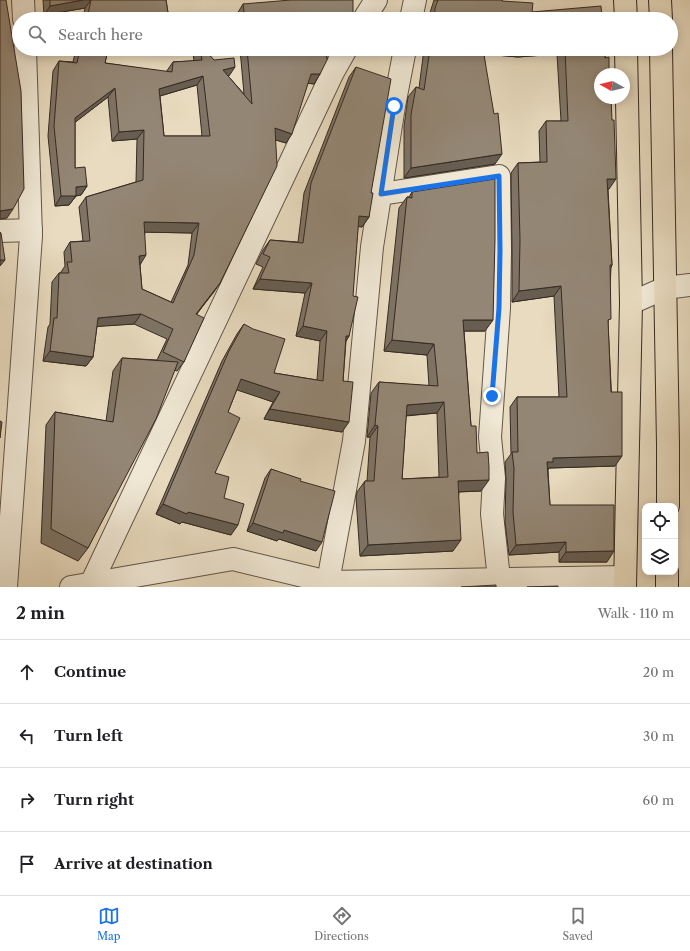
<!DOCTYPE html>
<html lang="en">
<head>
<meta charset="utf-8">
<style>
	:root { --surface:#fff; --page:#f2f2f2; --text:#202124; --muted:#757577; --line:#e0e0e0; --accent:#1a73e8 }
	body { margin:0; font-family:"Libre Caslon Text",serif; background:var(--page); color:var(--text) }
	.controls { position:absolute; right:12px; bottom:12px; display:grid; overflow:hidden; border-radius:8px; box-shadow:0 2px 10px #0003 }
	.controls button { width:36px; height:36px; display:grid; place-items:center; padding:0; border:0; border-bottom:1px solid var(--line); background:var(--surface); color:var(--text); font:20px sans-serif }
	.compass { position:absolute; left:594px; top:68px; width:36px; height:36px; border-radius:50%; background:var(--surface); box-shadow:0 2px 10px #0003; rotate:278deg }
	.stop { position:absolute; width:12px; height:12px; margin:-9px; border:3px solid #1a73e8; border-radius:50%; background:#fff }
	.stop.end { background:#1a73e8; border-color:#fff; box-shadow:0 1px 4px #0008 }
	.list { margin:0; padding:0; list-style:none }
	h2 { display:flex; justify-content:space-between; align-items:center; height:52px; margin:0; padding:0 16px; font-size:17px }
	h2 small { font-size:13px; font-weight:400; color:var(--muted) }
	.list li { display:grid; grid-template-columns:26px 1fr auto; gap:12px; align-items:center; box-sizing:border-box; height:64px; padding:0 16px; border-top:1px solid var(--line) }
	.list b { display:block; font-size:15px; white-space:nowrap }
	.list em { font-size:13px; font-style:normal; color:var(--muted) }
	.icon { flex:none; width:22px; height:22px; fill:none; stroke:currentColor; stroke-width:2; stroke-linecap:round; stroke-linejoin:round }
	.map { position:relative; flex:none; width:690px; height:587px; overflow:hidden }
	.search { position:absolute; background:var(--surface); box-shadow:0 2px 10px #0003; left:12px; right:12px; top:12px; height:44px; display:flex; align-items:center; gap:10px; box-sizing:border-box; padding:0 14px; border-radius:22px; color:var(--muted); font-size:15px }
	.sheet { height:308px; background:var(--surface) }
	nav { display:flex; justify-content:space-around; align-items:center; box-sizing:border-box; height:56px; border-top:1px solid var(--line); background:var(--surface); font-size:11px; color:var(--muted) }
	nav a { display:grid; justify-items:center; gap:2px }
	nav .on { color:var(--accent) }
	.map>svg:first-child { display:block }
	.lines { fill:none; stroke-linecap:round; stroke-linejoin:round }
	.minor-casing { stroke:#62564a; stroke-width:24 }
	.major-casing { stroke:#362a23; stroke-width:24 }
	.minor { stroke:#f0e8d5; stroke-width:22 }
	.major { stroke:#e8dbbf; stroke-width:22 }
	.wall { fill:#7e7364; stroke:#362a23; fill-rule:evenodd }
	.shaded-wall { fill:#675e51; stroke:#362a23 }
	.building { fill:#938674; stroke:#362a23; fill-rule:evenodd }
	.route { stroke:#1a73e8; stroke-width:5 }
</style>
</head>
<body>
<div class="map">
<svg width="690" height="587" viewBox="0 0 690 587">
	<rect width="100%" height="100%" fill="#e8dbbf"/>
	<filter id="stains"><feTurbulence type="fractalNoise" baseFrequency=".005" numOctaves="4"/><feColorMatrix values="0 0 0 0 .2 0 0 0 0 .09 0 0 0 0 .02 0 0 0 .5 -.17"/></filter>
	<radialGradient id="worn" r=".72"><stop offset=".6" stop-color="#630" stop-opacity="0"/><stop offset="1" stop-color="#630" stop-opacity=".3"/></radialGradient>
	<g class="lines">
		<g class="minor-casing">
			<g id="minor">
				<path d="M23,0l1,19"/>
				<path d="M364,19l12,-19"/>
				<path d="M411,19l4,-19"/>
				<path d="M381,194l118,-18 1,74 -1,58 -9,129 4,41 -2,36 7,65"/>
				<path d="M0,231l31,-1"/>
				<path d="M631,303l34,-15 25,-3"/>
				<path d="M6,587l25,-351 -6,-187"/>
				<path d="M71,587l162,-28 95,23 297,-5"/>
				<path d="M91,587v-3l242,-512 13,-23"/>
				<path d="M327,587l27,-146 18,-194 22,-141 11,-57"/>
			</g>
		</g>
		<g class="major-casing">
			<g id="major">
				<path d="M625,0l1,19"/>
				<path d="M660,0l1,19"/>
				<path d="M661,49l7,395v62"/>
				<path d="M667,572v15"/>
				<path d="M625,587l6,-284 -5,-254"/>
			</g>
		</g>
		<use href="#minor" class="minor"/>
		<use href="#major" class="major"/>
	</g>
	<g class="wall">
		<path d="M43,0h123l3,19h-86l2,-11 -41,7z"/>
		<path d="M434,0h68v1l30,11 70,7h-174z"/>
		<path d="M243,4l110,15h-116v-5z"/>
		<path d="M76,49h32l-3,14 61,9 7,-10 21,-1 -1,-8 3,-4h8l40,45 -4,-45h91l-5,9 -6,16 -6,10 -6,-1 -22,60 -10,-3 -56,143 -23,31 -13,48 -7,9 -3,-1 -86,178 -10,13 -37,-18 5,-118 9,-13 51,9 7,-50 9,-13 35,2 10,-21 -33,-15 -37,2 -4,31 -7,9 -43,-5 5,-34 2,-3 2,-42 7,-9h2v-1l4,-6 -1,-14 6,-10 13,-1 -4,-34 7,-10 50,-15 1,-43 -25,2 -4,-44 -33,25v46l12,18 -6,9 -5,1 -7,9 -14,1 -7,-70 5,-65 6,-10 14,1zM197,85l5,51h-38l-4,-40zM145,232l47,1 -4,32 -17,37 -29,-13 -2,-24z"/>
		<path d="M424,49h181l4,140h-1l4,76 -1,3 -3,56 7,142 -66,2 -1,2 2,35 57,57h-48v-10l-50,3 -4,-33 1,-43 -1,-17 6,-8 -1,-47 7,-10h42l-5,-101 -42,6v-52l-1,-77 7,-10 22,-1 -1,-31 7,-10h15l-4,-67 -39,3 -34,-3 11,110 -91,14v-52l4,-29 8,-10 3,1z"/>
		<path d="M356,67l15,126 -2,24 -7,10 -4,-1 -9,110 -3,5 -3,40 -1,51 -78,-13 9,-17 -36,-13 -9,23 -13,61 9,25 7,37 -49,-13 -2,2 -24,-10 66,-153 15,-27 7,-10 30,49 43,7 3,-39 -24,-5 9,-43 -52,-4 10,-22 -7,-3 7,-14 7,-10 28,2 6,-49 45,-116z"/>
		<path d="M412,192l73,139h-21l7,95 6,27 4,38 -22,1 -6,59 -93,5 -4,-59 1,-5 8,-11h2l3,-44h-3l4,-44 8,-11 50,4 -2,-31 -43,-4 15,-143 8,-11h2zM437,413l2,64 -37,2 4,-63z"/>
		<path d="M271,469l29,12 16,70 -37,-12 -2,2 -30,-10 18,-53z"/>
	</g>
	<g class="shaded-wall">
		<path d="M83,0h8l-6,8 -41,7 6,-9z"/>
		<path d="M478,49h83l-4,5 -39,3 -43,-4z"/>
		<path d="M235,67l-6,9 -13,4 7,-10z"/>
		<path d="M311,74h9l-6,10 -9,-1z"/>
		<path d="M203,76l-6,9 -44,13 6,-9z"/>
		<path d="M115,88l-7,9 -39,30 6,-9z"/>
		<path d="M275,128l17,6 -6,9 -17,-5z"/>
		<path d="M144,130l-7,9 -25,2 7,-9z"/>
		<path d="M502,154l-7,10 -91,14 7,-10z"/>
		<path d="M607,179h9l-7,10h-9z"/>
		<path d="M87,186l-6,9 -7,1h2l-7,9 -14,1 6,-10 15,-9z"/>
		<path d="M13,209l-6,9 -7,1v-8z"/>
		<path d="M359,216l10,1 -7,10 -10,-1z"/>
		<path d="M144,222l55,1 -7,10 -55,-1z"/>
		<path d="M146,255l-6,10 -1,-9z"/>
		<path d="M0,260h5l-5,6z"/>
		<path d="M260,279l52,4 -7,10 -52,-4z"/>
		<path d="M220,283l-6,9 -25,31 7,-9z"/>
		<path d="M561,286l-7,10 -42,6 7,-11z"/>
		<path d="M141,314l-7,10 -43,3 7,-9z"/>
		<path d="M463,320h30l-8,11h-30z"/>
		<path d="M303,326l24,5 -7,10 -24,-5z"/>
		<path d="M346,336h3l-6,10z"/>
		<path d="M392,340l42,4 -7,11 -43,-4z"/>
		<path d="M50,351l43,6 -7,9 -43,-5z"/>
		<path d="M241,379l39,13 -7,10 -39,-13z"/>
		<path d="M444,402l-7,11 -38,3 8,-11z"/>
		<path d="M270,409l79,13 -7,10 -78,-13z"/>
		<path d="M375,425l3,1 -8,11h-3z"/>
		<path d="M622,456l-7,10 -66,2 -3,4 1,-10 6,-4z"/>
		<path d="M489,480l-8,11 -31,1 8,-11z"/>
		<path d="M163,504l25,8 50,13 -7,10 -49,-13 -2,2 -24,-10z"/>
		<path d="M253,523l31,7 38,12 -6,9 -37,-12 -2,2 -30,-10z"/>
		<path d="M461,540l-8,11 -93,5 8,-11z"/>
		<path d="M566,542l-7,10 -50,3 7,-10z"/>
		<path d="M614,551l-7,11h-48l7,-10z"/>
	</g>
	<g class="building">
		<path d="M0,0h6l15,91 3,98 -11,20 -13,2z"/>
		<path d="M50,0h33l-33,6z"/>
		<path d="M91,0h75l3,19h-82z"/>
		<path d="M291,0h62v19h-108l-2,-15z"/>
		<path d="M438,0h64v1l31,2 -1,9 69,-6 1,13h-168l1,-11z"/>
		<path d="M80,49h28l-3,14 67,9 1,-10 29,-2 -2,-11h4l10,11 20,-2 1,9 -12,3 29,34 -5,-55h84l-5,9h2l-8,16h-9l-19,60 -17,-6 2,38 -57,117 -24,31 8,4 -20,44 -21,-10 10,-23 -32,-15 -43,4 -5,39 -43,-6 4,-33h3l2,-45h10l-2,-11h5l-2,-20 20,-1 -4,-44 57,-17 1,-50 -25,2 -4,-44 -40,30v50l10,-1 2,19 -11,1v9h-15l-7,-70 5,-65 18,2zM203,76l7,60h-46l-5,-47zM144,222l55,1 -5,32 -21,48 -31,-14 -3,-33 7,-1z"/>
		<path d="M430,49h53l11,65 4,-1 4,41 -91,14v-53l5,-28 8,3z"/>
		<path d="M565,49h40v9l4,-1v17h-9v24h11l1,22h2l2,59h-9l5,86h-2l1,54 -3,1 3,72h11v64l-69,2v4h-6l3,43h64v46l-48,1v-10l-50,3 -3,-33 1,-44 -2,-16h6l-1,-55h50l-6,-111 -42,5 1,-51 -2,-77 29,-1 -1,-41h22z"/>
		<path d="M356,67l35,12 -20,114h2l-4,24 -10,-1 -6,80 5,1 -9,39h-3l-3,45 10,1 -4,40 -79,-13 10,-17 -39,-13 -13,33 12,6 -25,55 14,4 -5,21 20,6 -6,21 -50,-13 -1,2 -24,-10 66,-153 15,-27 9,5 32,10 -11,34 49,8 4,-50 -24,-5 9,-43 -52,-4 10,-22 -7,-3 7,-14 33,3 8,-60z"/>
		<path d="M495,179v60l-2,81h-30l8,106h5l1,27 11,-1 1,15v13l-31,1 3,59 -93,5 -4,-60 1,-4h9l4,-55 -3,-1 4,-43 59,4 -4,-42 -42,-4 15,-143 5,1v-6zM444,402l4,75 -46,2 5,-74z"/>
		<path d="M0,232l1,1 4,27h-5z"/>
		<path d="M122,358l56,4 -22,57 -68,129 -37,-19 4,-117 58,10z"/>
		<path d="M0,421l2,1 -2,16z"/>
		<path d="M271,469l30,10 -1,2 35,10 -13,51 -38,-12 -1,3 -30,-10z"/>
		<path d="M496,585v2h-35z"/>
		<path d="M558,586v1h-31z"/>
	</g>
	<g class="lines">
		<path class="route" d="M394,106l-13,88 118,-18 1,74 -1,58 -7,88"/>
	</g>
	<rect width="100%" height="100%" filter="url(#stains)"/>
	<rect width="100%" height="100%" fill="url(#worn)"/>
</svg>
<div class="controls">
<button><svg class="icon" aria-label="locate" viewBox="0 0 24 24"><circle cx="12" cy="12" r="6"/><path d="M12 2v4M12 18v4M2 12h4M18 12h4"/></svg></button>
<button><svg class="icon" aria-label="layers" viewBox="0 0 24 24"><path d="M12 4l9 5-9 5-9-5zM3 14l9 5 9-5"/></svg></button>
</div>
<svg class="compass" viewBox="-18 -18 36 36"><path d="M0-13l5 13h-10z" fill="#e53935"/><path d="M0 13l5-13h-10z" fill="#757577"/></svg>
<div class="stop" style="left:394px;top:106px"></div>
<div class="stop end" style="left:492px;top:396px"></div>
<div class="search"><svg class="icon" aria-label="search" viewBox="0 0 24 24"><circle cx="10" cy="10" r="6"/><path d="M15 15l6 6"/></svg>Search here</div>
</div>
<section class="sheet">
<h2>2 min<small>Walk · 110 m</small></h2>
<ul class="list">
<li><svg class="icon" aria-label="ahead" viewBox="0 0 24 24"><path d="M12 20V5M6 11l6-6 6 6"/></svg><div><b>Continue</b></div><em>20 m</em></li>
<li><svg class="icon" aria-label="left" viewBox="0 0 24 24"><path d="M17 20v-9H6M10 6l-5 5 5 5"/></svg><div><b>Turn left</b></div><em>30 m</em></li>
<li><svg class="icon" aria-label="right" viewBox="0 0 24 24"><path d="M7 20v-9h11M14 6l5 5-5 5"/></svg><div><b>Turn right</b></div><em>60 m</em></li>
<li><svg class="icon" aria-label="arrive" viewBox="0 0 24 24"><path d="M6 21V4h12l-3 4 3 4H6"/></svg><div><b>Arrive at destination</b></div></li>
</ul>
</section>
<nav>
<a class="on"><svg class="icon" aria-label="map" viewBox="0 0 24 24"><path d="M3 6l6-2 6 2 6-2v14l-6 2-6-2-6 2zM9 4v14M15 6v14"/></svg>Map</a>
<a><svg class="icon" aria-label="directions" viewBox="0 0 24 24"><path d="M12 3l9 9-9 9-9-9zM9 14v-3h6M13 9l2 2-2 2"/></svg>Directions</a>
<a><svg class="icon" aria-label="saved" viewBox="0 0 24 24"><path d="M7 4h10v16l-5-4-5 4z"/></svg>Saved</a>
</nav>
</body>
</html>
